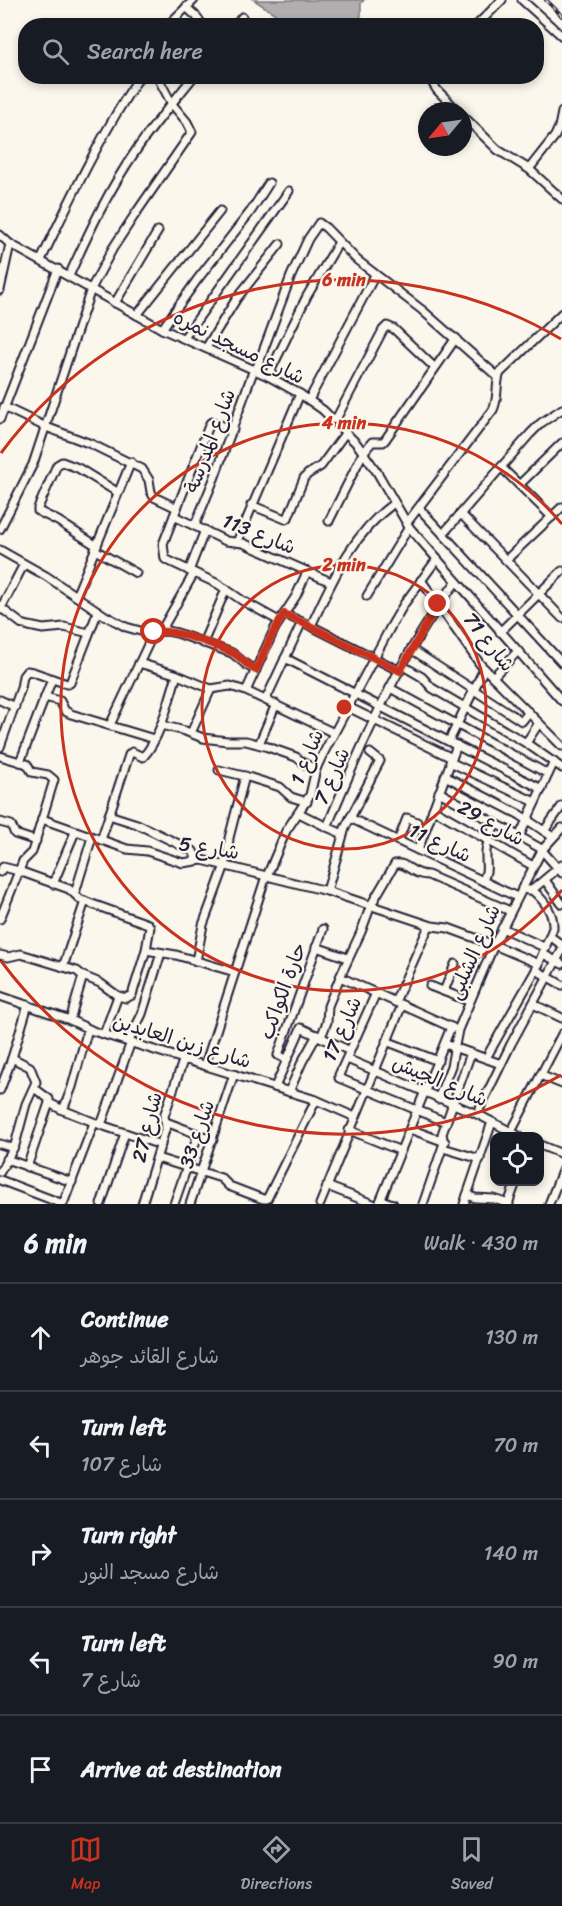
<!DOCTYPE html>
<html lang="en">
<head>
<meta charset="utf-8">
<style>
	:root { --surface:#171b24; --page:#20242c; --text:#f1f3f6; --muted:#9ea1a6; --line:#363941; --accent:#c8321e }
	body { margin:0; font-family:Sriracha,"Playpen Sans Arabic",sans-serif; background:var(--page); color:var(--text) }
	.controls { position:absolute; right:18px; bottom:18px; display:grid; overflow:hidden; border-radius:12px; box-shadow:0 3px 9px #0003 }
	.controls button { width:54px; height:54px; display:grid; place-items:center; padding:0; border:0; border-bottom:2px solid var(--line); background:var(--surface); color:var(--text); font:30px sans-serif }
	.compass { position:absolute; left:418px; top:102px; width:54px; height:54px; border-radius:50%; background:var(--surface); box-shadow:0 3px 9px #0003; rotate:241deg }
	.stop { position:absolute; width:18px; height:18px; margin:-14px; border:4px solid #c8321e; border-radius:50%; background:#fff }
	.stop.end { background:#c8321e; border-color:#fff; box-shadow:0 2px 6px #0008 }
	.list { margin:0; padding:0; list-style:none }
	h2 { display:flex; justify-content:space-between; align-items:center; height:78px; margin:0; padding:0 24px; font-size:26px }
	h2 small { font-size:20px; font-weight:400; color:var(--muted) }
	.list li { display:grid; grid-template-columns:39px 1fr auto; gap:18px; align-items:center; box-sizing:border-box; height:108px; padding:0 24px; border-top:2px solid var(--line) }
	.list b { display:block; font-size:22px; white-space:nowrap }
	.list p { margin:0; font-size:20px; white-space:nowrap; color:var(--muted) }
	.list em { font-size:20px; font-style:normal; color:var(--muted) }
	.icon { flex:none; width:33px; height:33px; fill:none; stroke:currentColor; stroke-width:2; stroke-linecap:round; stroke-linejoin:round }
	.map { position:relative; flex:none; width:562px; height:1204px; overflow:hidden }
	.search { position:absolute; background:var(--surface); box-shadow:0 3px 9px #0003; left:18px; right:18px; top:18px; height:66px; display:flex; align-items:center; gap:15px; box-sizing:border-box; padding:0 21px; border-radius:24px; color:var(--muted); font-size:22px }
	.sheet { height:618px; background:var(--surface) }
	nav { display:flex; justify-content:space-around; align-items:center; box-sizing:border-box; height:84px; border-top:2px solid var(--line); background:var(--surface); font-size:16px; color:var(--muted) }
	nav a { display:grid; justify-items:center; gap:3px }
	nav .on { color:var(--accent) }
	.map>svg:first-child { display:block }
	.water { fill:#b1aeb0; stroke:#787681; stroke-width:1.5 }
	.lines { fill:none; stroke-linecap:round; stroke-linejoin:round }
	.minor-casing { stroke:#22223b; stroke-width:11 }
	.minor { stroke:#fbf7ec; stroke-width:7 }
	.rail-casing { stroke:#22223b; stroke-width:4 }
	.rail { stroke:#fbf7ec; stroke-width:1.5; stroke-dasharray:4.5; stroke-linecap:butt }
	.route { stroke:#c8321e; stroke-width:8 }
	.ring { fill:none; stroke:#c8321e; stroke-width:3 }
	.labels { text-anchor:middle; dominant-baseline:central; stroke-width:4.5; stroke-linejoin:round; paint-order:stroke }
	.street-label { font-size:20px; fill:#22223b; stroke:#fbf7ec }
	.centre { fill:#c8321e; stroke:#fbf7ec; stroke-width:3 }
	.ring-label { font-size:18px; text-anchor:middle; font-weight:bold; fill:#c8321e; stroke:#fbf7ec; stroke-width:4.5; stroke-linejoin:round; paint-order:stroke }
</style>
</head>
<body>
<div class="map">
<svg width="562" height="1204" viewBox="0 0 562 1204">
	<rect width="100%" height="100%" fill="#fbf7ec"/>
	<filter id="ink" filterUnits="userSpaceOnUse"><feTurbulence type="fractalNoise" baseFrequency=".0167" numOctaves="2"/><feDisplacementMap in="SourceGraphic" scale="12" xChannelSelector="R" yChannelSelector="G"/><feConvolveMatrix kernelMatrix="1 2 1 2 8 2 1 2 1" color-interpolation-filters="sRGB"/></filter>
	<g filter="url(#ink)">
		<path class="water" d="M254,0h110l-3,3v13l-9,9h-60z"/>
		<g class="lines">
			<g class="minor-casing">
				<g id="minor">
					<path d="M522,0l40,36"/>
					<path d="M186,7l11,10 6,9"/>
					<path d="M167,26l27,-26"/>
					<path d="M235,26l7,-9"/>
					<path d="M476,26l26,-26"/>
					<path d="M428,76l9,14 21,21"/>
					<path d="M463,116l35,34 31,19 33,30"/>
					<path d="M529,169l26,-33 4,-9 3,-15"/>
					<path d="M0,235l10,9 152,85 106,47 32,18 23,16 34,34 20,28 32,55 153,174"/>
					<path d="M41,260c30,-62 60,-126 99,-184"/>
					<path d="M69,276c20,-44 40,-87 68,-127 17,-25 38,-49 57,-73"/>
					<path d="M0,290l10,-46"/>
					<path d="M115,303l43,-72"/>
					<path d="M137,315l83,-104"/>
					<path d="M162,329l35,-49 54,-69 18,-28"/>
					<path d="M184,338l105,-147"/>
					<path d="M206,348l31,-50 43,-54"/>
					<path d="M256,370l35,-94 17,-37 11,-16 7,5 31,32 65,50 76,67"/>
					<path d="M268,376l39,-80 32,-54"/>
					<path d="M309,400l66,-125"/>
					<path d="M4,407l42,20 45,17 51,25 7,11 2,12 3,5 23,11"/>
					<path d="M0,419l58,-150"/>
					<path d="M335,421l48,-91 4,-4 7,3 40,38"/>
					<path d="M233,430l-20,-8 -3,1 -47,121 2,15 53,25 25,17 36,20"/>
					<path d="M501,467l51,50"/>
					<path d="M519,485l43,-42"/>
					<path d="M251,505l34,14 3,-1 16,-40 4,-4 13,-8 25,-34"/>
					<path d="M419,508l143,155"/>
					<path d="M461,514l45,46 56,-53"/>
					<path d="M174,516l52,25 17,2 88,39"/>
					<path d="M329,521l34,-68 9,-11h11l2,-2 71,-102"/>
					<path d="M406,524l87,-114c6,-12 2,-25 7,-37l62,-60"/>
					<path d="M195,525l19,-46 40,-110"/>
					<path d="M0,529l33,-65 58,-175 22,-41 21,-32 58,-84 -5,-10 -15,-18 -15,-28"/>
					<path d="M443,534l87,-100 11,-11 21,-14"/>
					<path d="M237,542l63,-148"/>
					<path d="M97,546l-39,-25 -20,-10v-3l19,-43 5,-3 16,6 39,24"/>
					<path d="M0,550l46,26 58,39 22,12 18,5 23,-1 10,2 55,20 16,13 8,4"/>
					<path d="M95,550l41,23"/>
					<path d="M506,560l56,58"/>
					<path d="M189,571l16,-41"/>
					<path d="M421,580l59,84 82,82"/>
					<path d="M76,596l55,-134"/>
					<path d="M367,596l42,-69"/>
					<path d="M1,608l21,16 7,2 14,3 21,-2 25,6"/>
					<path d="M0,610l24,-46"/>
					<path d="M284,614l27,12 89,45"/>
					<path d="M311,626c22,-47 41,-92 83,-123"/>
					<path d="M161,631l33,-58"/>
					<path d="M500,632l62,-61"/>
					<path d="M203,643l23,-54"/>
					<path d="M411,649l109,71 2,1 7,-9"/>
					<path d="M285,658l257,131"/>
					<path d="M139,663l36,11 36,15 19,-3 16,5 88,42"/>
					<path d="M403,666l19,11 10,11 94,55 36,25"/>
					<path d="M493,677l25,-26"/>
					<path d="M390,688l158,86"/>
					<path d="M246,691l29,-63 21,-32 11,-24"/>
					<path d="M45,697l15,4 5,10 6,3 83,25"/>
					<path d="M266,699l36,-77"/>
					<path d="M0,700l15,7"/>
					<path d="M348,707l104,51"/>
					<path d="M110,725l44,-93"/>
					<path d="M161,725l24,6 18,7 24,3h19l19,5 31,11 9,7 11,5"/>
					<path d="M191,733l20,-44"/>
					<path d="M449,741l35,-72"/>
					<path d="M526,743l13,-20"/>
					<path d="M259,744l17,-40"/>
					<path d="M0,747l21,-59 2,-12 4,-5 6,1 34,12 3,-1 28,-72"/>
					<path d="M0,756l27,8 5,8 16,3 6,5 -22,72 -9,9 -23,58"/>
					<path d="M20,762l32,-83"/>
					<path d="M450,762l85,40"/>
					<path d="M219,770l29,7 32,10 11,10 16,5"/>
					<path d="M445,776l75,39 33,22"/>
					<path d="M439,792l101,56 22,25"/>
					<path d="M433,809l100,57"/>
					<path d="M299,813l28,14 16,7"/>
					<path d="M109,815l28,9 56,27 4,9"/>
					<path d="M350,818l167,79"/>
					<path d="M42,819l85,30 20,2 36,12 19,-3 125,31 105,35 16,2 46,17 45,19"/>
					<path d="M0,822l11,3 4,9 21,7"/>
					<path d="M327,827c35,-84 73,-172 129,-245"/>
					<path d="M544,831l18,-25"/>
					<path d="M519,837l35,-75"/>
					<path d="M101,840l28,-85 3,-3 11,5c18,-19 26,-58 34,-82"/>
					<path d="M398,841l9,-23 10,4"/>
					<path d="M418,850l39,-105"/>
					<path d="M0,872l3,-5 16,4 50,18 12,11 67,24 2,3 -4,23 30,5 59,17 31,-96"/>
					<path d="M267,876l19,-45 24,-36 6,-26 6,-13 68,-128 14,-24 33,-45"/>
					<path d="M545,880l17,24"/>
					<path d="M483,881c5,-13 3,-12 3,-24 -1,-12 5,-23 10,-33"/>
					<path d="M53,884l22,-52"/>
					<path d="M522,888l5,2h5l30,-25"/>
					<path d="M327,891l18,-63 35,-67 -10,-8"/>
					<path d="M75,893l17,-56"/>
					<path d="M502,928l44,20"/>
					<path d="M551,937l11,8"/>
					<path d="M316,947l32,11"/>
					<path d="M543,954l19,10"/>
					<path d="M0,955l8,2 13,-3 56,17 6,5 17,7 18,13"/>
					<path d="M196,961l7,-36 22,-60 3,-13 1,-14 16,-62"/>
					<path d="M63,967l22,-66"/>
					<path d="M536,970l26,15"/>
					<path d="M340,977l113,51"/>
					<path d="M430,986l39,15"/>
					<path d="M444,991l11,-27"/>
					<path d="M376,993l-37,82v3l107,44"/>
					<path d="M0,996l70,24 23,11 223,69 39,17"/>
					<path d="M395,1002l34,-76"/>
					<path d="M533,1004l29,14"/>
					<path d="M70,1020l13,-44"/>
					<path d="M104,1034l14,-38 8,2 6,-3 14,-45"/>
					<path d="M321,1037l6,-15 1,-16 12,-29 21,-45 10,-27 24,-41c13,-2 16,11 33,11l82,36"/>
					<path d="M129,1041l13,-27 19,-61"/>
					<path d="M386,1041l52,20"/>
					<path d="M445,1044l56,20"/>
					<path d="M486,1058l50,-88 17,-42c1,-16 -9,-28 -21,-38"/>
					<path d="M286,1059l-8,-4 45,-126"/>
					<path d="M347,1059l130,55 42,22"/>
					<path d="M205,1065l30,-93"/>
					<path d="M540,1075l22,9"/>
					<path d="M275,1087l26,-59 49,23"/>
					<path d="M34,1088l15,11v4l14,7 9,-23 16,-58"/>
					<path d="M0,1090l12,-32 16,-53"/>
					<path d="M289,1092l13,-30 15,-27"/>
					<path d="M438,1099l13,-33 7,-36 36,-85 48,-95 20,-22"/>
					<path d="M63,1110l38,15 60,20"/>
					<path d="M477,1114l34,-70 51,-94"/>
					<path d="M166,1122l47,18"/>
					<path d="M101,1125l30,-83"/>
					<path d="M410,1129l35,13"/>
					<path d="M349,1130l52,21"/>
					<path d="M511,1132l51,-98"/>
					<path d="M0,1144l13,4"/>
					<path d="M540,1145l22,9"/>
					<path d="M443,1148l37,11"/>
					<path d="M157,1158l64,20 8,8 34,13h4l49,-99"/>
					<path d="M6,1159l66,23"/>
					<path d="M27,1167l22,-64"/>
					<path d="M0,1172l15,-27 11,-41 10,-22 -6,-15 -18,-9"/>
					<path d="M0,1180l63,24 31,-81"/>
					<path d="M327,1186l46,18"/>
					<path d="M467,1195l8,3 19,1 15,5"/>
					<path d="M381,1200l12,4"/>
					<path d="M101,1204l24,-71"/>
					<path d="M142,1204l24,-77 -2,-11 20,-58"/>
					<path d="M174,1204l24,-69"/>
					<path d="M190,1204l44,-130"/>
					<path d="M320,1204l82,-199"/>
					<path d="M379,1204l72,-177"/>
					<path d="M423,1204l21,-61 -2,-9 29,-81"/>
					<path d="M464,1204l28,-82"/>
					<path d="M508,1204l8,-22"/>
					<path d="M549,1204l13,-33"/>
				</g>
			</g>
			<use href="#minor" class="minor"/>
			<g class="rail-casing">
				<path id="rail" d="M546,0l16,16"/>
			</g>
			<use href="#rail" class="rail"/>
		</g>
	</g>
	<g class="lines" filter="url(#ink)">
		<path class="route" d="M154,632c21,-3 59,12 79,21 9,5 14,13 23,17l16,-35 12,-21 26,12 90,45 38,-67"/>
	</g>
	<g class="ring">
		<circle cx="344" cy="707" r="142"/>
		<path d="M562 890A284 284 0 1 1 562 524"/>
		<path d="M561 1075A427 427 0 0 1 1 961M1 453A427 427 0 0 1 561 339"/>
	</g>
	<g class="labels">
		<g class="street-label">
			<text transform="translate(239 347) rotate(26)">شارع مسجد نمره</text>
			<text transform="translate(210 441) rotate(-69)">شارع المدرسة</text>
			<text transform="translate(259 534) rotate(22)">شارع 113</text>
			<text transform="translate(489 642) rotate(52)">شارع 71</text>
			<text transform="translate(307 757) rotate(-68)">شارع 1</text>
			<text transform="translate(332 776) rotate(-66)">شارع 7</text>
			<text transform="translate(491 823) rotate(29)">شارع 29</text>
			<text transform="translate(440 843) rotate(25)">شارع 11</text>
			<text transform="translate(209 848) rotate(9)">شارع 5</text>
			<text transform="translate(474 952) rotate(-66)">شارع الشلبى</text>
			<text transform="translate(283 991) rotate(-70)">حارة الكواكب</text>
			<text transform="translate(342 1029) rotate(-66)">شارع 17</text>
			<text transform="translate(182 1041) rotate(17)">شارع زين العابدين</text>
			<text transform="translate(440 1081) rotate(23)">شارع الجيش</text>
			<text transform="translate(147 1127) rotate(-76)">شارع 27</text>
			<text transform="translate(197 1134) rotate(-71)">شارع 33</text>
		</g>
	</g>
	<circle cx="344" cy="707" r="9" class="centre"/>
	<g class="ring-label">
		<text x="344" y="286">6 min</text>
		<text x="344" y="429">4 min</text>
		<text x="344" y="571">2 min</text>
	</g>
</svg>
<div class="controls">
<button><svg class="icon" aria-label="locate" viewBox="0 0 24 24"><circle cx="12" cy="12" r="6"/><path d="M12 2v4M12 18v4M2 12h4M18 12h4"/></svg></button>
</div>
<svg class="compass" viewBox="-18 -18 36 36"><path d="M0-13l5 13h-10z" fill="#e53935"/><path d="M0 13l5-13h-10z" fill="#9ea1a6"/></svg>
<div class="stop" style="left:154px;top:632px"></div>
<div class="stop end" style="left:438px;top:604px"></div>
<div class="search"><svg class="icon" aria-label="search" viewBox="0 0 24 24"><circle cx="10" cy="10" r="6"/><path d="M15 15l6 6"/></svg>Search here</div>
</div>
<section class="sheet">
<h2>6 min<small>Walk · 430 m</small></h2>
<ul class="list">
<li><svg class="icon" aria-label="ahead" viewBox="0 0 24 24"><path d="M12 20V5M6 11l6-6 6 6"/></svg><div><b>Continue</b><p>شارع القائد جوهر</p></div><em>130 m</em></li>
<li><svg class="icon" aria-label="left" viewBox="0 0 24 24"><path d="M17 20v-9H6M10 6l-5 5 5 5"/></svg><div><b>Turn left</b><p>شارع 107</p></div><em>70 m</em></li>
<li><svg class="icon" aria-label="right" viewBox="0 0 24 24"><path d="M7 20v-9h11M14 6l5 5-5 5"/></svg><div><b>Turn right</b><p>شارع مسجد النور</p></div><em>140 m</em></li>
<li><svg class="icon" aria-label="left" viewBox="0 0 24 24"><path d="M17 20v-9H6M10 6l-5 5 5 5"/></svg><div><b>Turn left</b><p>شارع 7</p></div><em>90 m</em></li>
<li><svg class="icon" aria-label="arrive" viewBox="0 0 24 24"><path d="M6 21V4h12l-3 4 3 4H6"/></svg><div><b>Arrive at destination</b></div></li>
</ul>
</section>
<nav>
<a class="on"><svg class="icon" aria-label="map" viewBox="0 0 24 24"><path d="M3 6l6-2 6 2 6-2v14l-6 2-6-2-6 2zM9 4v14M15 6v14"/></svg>Map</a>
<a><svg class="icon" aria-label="directions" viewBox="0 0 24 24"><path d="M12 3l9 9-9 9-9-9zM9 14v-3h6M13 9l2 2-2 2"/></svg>Directions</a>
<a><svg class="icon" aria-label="saved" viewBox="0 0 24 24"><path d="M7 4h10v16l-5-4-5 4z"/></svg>Saved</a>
</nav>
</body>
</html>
